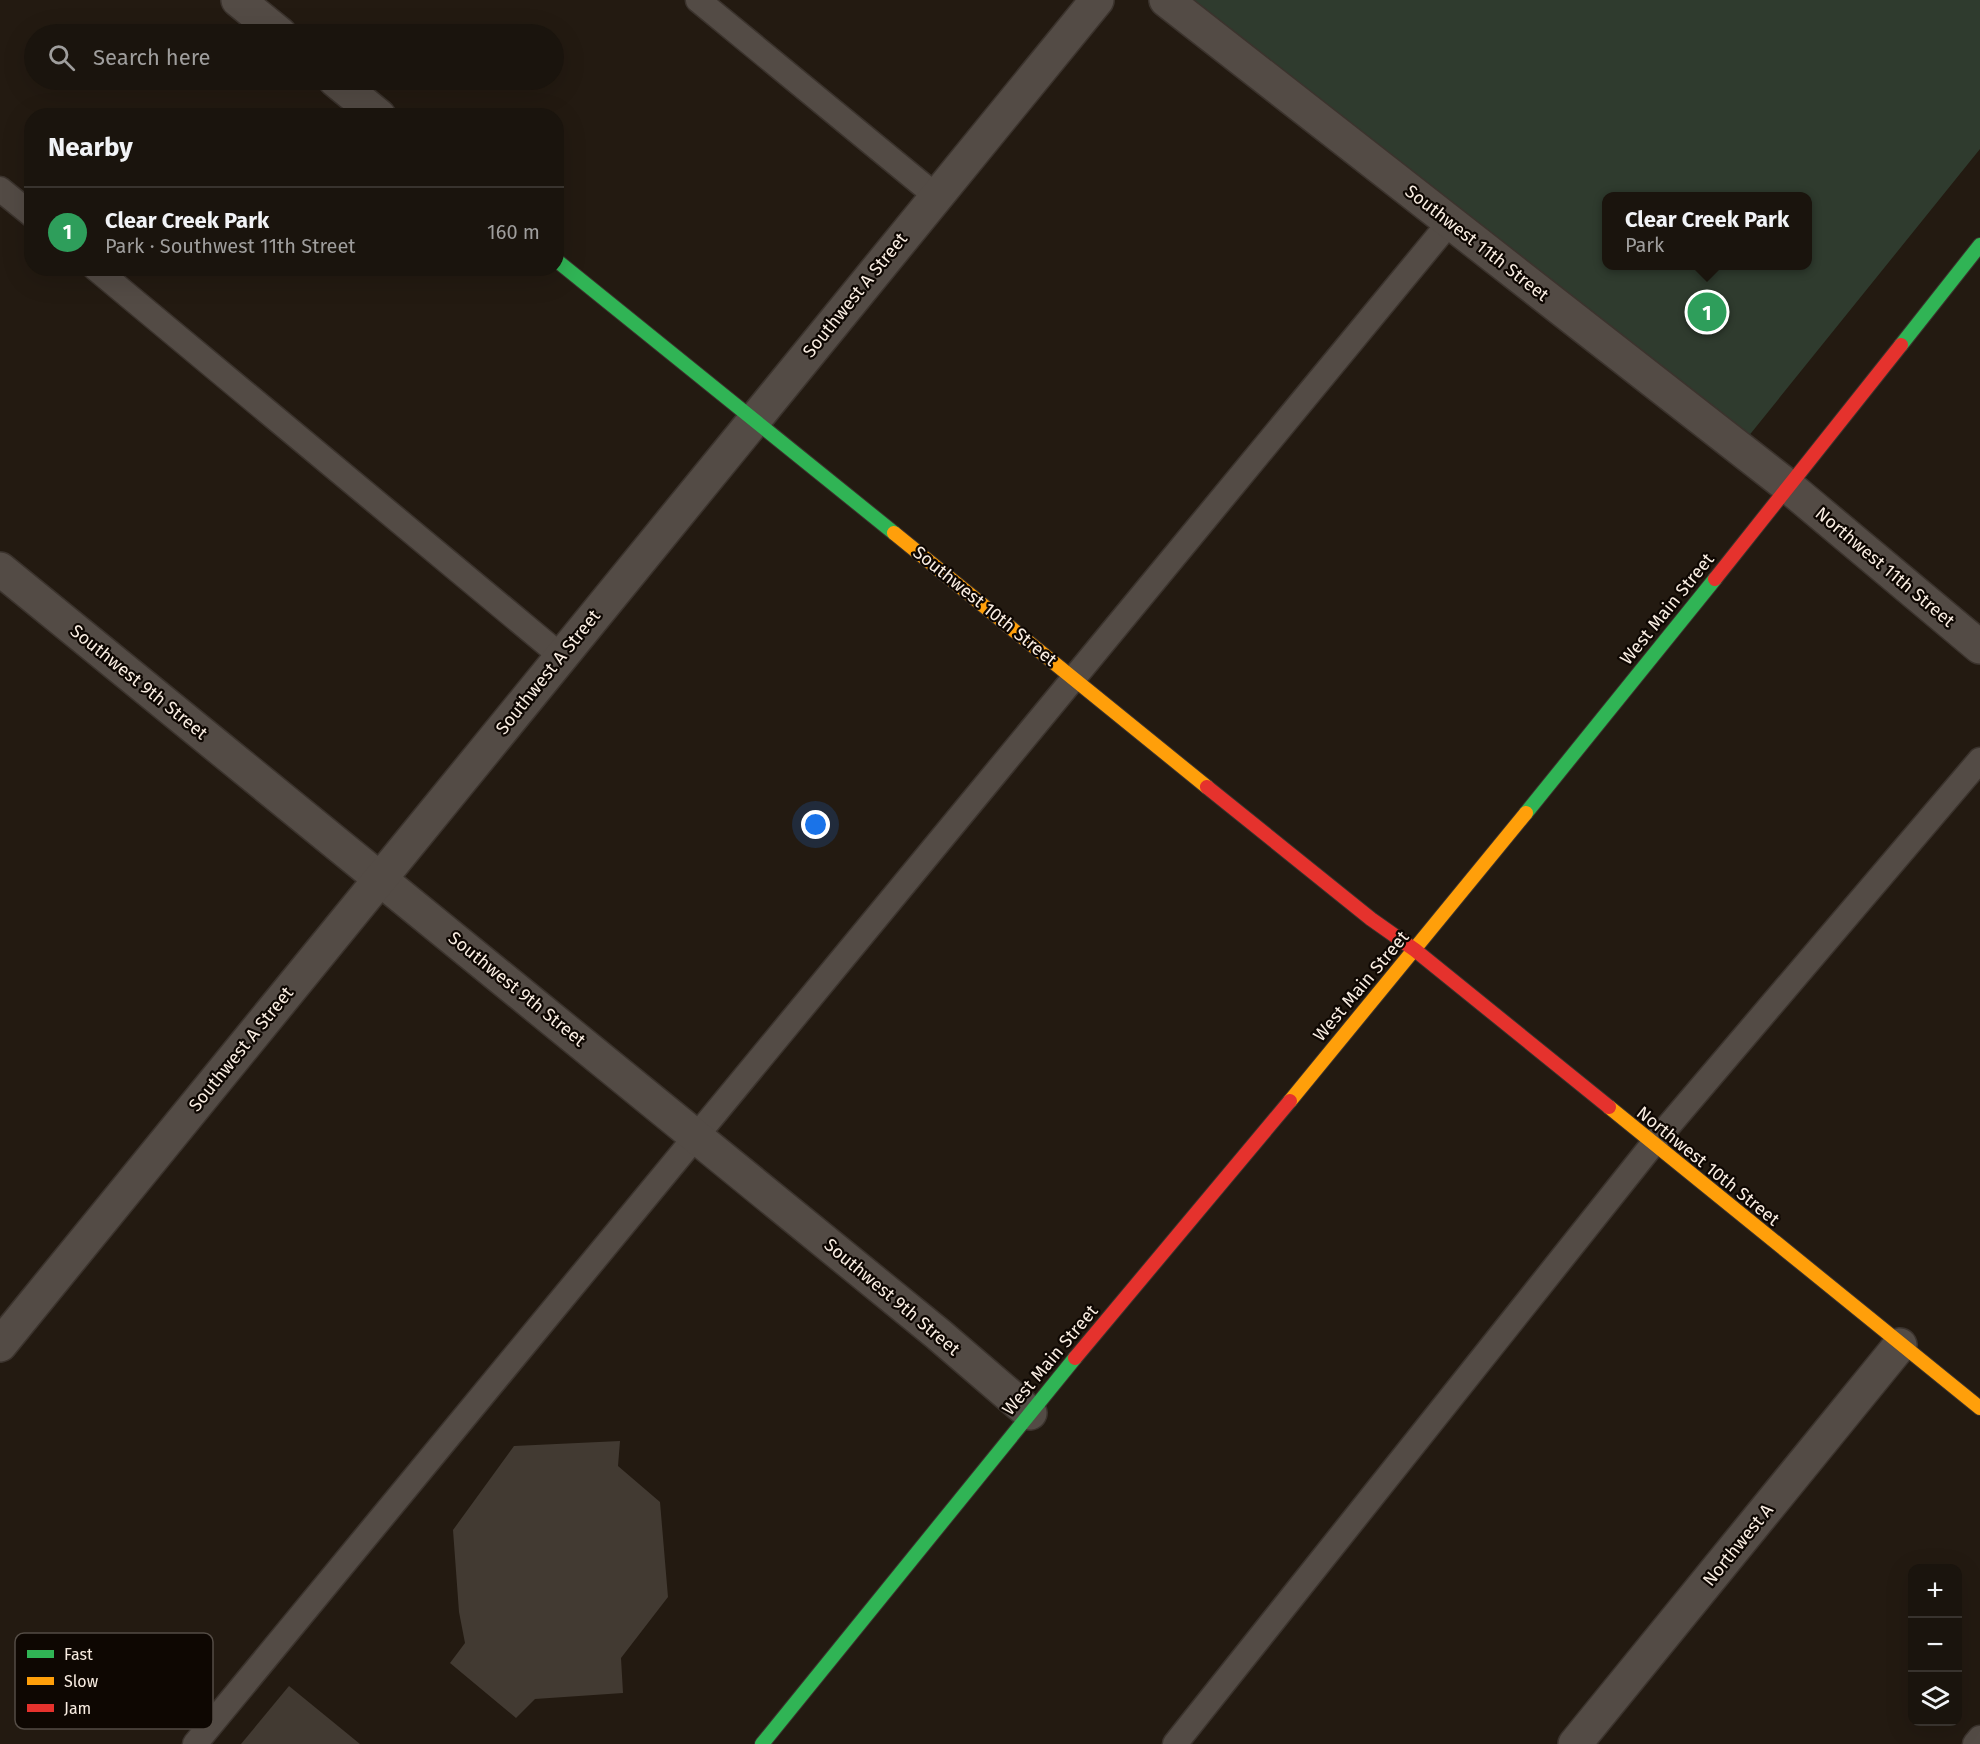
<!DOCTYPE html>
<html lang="en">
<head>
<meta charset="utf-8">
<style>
	:root { --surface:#1a140d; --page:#27211b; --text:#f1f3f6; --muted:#9f9e9d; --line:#38332e; --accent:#db2777 }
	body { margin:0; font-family:"Fira Sans",sans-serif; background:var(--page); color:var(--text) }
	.controls { position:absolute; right:18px; bottom:18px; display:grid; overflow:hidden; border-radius:12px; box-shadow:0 6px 24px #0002 }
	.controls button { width:54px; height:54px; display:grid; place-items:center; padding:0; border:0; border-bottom:2px solid var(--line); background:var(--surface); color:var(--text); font:30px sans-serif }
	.you { position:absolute; left:816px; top:825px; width:21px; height:21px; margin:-15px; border:4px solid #fff; border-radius:50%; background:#1a73e8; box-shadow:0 0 0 9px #1a73e833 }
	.badge { display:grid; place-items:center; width:39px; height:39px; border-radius:50%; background:var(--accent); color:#fff; font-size:20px; font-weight:700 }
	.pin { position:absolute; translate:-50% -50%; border:3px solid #fff; box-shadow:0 2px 6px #0006 }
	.popup { position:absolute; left:1602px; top:192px; width:210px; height:78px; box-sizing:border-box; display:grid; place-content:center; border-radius:12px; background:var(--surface); filter:drop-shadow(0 2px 4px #0005); font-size:20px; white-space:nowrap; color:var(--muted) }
	.popup b { font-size:22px; color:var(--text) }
	.popup::after { content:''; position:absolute; left:50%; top:100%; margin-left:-12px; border:12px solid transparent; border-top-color:var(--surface) }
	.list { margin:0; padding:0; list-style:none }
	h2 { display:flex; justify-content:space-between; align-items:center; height:78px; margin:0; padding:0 24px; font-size:26px }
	h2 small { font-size:20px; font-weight:400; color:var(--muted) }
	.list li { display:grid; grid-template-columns:39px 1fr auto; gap:18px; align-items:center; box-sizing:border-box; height:90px; padding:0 24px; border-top:2px solid var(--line) }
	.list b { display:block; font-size:22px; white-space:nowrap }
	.list p { margin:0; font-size:20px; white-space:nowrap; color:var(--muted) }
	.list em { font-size:20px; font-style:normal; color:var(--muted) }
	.icon { flex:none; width:33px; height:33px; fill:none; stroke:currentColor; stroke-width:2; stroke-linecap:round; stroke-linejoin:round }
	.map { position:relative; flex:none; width:1980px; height:1744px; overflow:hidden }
	.search { position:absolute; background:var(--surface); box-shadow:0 6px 24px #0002; left:24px; top:24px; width:540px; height:66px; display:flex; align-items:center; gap:15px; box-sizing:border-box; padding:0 21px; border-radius:33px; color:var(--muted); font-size:22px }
	.panel { position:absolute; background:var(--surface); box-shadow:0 6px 24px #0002; left:24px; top:108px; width:540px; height:168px; border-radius:24px }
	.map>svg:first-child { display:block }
	.green { fill:#2f3b2e; fill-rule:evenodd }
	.building { fill:#423a32 }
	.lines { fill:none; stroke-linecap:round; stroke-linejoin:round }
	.lane-casing { stroke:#3b332d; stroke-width:27 }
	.street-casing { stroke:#3b332d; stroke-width:36 }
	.fast-casing { stroke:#3b332d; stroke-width:16 }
	.slow-casing { stroke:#3b332d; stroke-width:16 }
	.jam-casing { stroke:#3b332d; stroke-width:16 }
	.lane { stroke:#534b45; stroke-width:24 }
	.street { stroke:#534b45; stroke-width:33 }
	.fast { stroke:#30b455; stroke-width:14 }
	.slow { stroke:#ff9f0a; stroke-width:14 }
	.jam { stroke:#e5322d; stroke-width:14 }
	.labels { text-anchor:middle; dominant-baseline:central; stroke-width:4.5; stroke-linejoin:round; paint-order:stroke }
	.street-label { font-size:18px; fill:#f9ede2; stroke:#0e0702 }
	.key { fill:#0e0702; stroke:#544c45; stroke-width:1.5 }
	.key-label { font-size:16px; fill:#f9ede2 }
</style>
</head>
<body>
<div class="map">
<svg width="1980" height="1744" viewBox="0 0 1980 1744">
	<rect width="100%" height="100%" fill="#231a11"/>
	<path class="green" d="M1166,0h814v149l-241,299zM1606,196h202v70h-202z"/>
	<g class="building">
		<path d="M620,1441l-2,25 42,36 8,95 -47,61 2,35 -88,6 -19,19 -66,-55 15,-20 -6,-31 -6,-82 61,-84z"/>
		<path d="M289,1686l71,58h-119z"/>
	</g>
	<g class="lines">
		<g class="lane-casing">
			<g id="lane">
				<path d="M698,0l238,196"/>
				<path d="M0,189l32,26"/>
				<path d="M95,268l466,388"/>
				<path d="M195,1744l1255,-1522"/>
				<path d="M1175,1744l478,-600 327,-384"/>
				<path d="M1975,1744l5,-6"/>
			</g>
		</g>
		<g class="street-casing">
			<g id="street">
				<path d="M238,0l42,34"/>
				<path d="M1166,0l623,487 191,160"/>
				<path d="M335,80l44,36"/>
				<path d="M0,569l938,765 92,79"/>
				<path d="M0,1345l1097,-1345"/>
				<path d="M1575,1744l325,-399"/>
			</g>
		</g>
		<g class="fast-casing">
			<g id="fast">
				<path d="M556,260l338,273"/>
				<path d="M1901,345l79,-100"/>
				<path d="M1526,813l189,-234"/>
				<path d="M762,1744l313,-386"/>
			</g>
		</g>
		<g class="slow-casing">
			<g id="slow">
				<path d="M894,533l313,254"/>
				<path d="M1290,1101l236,-288"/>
				<path d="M1609,1107l371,301"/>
			</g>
		</g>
		<g class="jam-casing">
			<g id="jam">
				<path d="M1715,579l186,-234"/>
				<path d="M1207,787l164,132 44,31 194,157"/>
				<path d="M1075,1358l215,-257"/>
			</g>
		</g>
		<use href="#lane" class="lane"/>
		<use href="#street" class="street"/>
		<use href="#fast" class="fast"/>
		<use href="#slow" class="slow"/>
		<use href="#jam" class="jam"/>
	</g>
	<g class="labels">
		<g class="street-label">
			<text transform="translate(1477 243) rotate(38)">Southwest 11th Street</text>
			<text transform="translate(855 295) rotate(-51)">Southwest A Street</text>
			<text transform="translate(1885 567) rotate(40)">Northwest 11th Street</text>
			<text transform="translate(985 606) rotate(39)">Southwest 10th Street</text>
			<text transform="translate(1667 609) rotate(-51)">West Main Street</text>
			<text transform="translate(548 672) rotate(-51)">Southwest A Street</text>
			<text transform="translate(139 682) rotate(39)">Southwest 9th Street</text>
			<text transform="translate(1361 986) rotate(-50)">West Main Street</text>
			<text transform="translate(517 989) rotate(39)">Southwest 9th Street</text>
			<text transform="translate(241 1049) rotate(-51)">Southwest A Street</text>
			<text transform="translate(1708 1166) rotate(39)">Northwest 10th Street</text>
			<text transform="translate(892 1297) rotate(40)">Southwest 9th Street</text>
			<text transform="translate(1050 1360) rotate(-50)">West Main Street</text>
			<text transform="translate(1738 1545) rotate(-51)">Northwest A</text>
		</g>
	</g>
	<rect x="15" y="1633" width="198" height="96" rx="9" class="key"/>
	<rect x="27" y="1650" width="27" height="8" fill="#30b455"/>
	<rect x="27" y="1677" width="27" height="8" fill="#ff9f0a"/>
	<rect x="27" y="1704" width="27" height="8" fill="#e5322d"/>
	<g class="key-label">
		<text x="64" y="1660">Fast</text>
		<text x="64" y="1687">Slow</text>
		<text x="64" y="1714">Jam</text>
	</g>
</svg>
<div class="controls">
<button>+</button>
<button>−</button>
<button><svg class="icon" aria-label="layers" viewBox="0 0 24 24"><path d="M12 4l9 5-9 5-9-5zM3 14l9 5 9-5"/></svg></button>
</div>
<div class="you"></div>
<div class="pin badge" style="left:1707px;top:312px;background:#2e9e5b">1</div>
<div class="popup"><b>Clear Creek Park</b>Park</div>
<div class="search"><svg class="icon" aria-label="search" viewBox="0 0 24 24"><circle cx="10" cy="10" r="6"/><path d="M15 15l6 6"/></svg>Search here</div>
<section class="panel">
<h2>Nearby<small></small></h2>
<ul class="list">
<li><span class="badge" style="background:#2e9e5b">1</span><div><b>Clear Creek Park</b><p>Park · Southwest 11th Street</p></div><em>160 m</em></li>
</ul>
</section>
</div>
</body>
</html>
